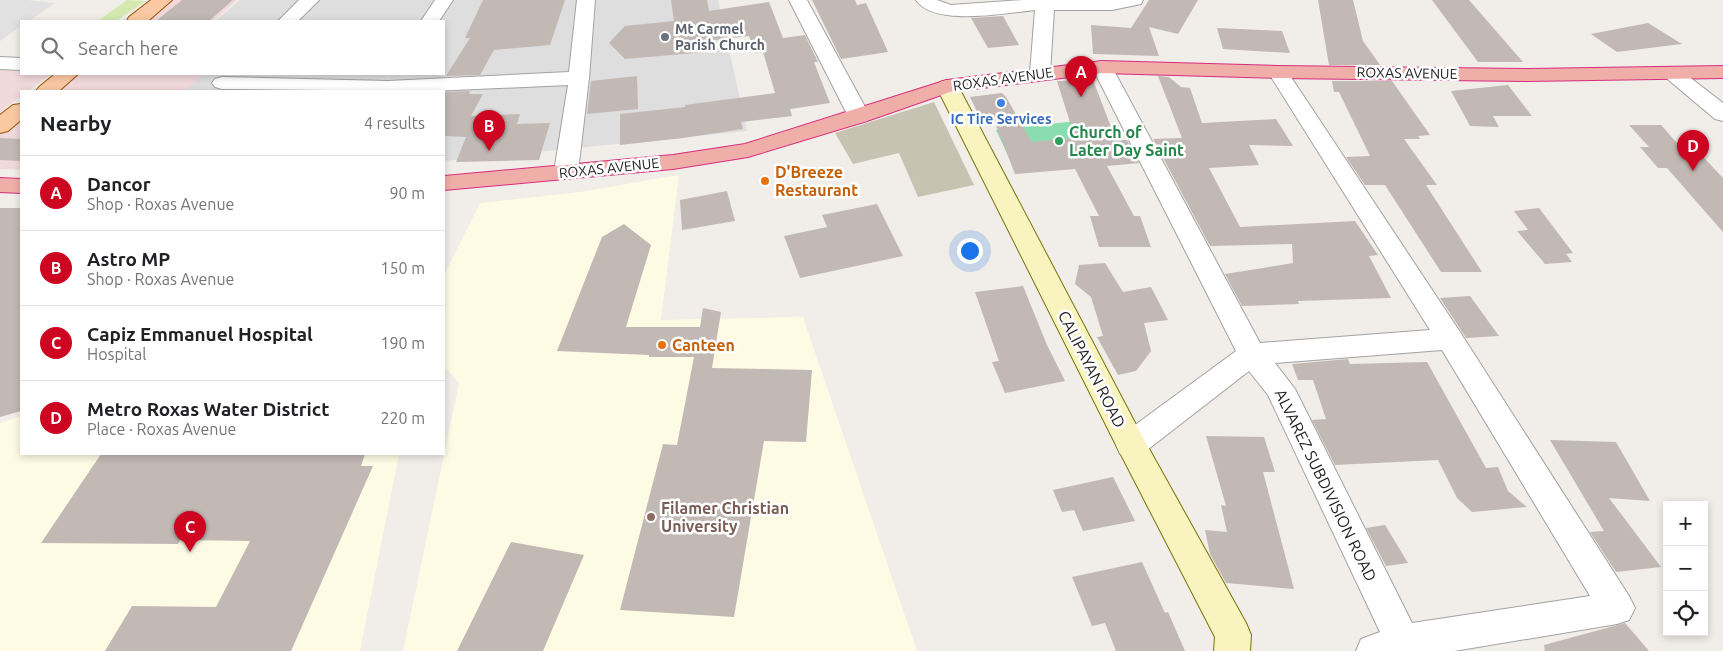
<!DOCTYPE html>
<html lang="en">
<head>
<meta charset="utf-8">
<style>
	:root { --surface:#fff; --page:#f6f6f6; --text:#202124; --muted:#757577; --line:#e0e0e0; --accent:#cd0520 }
	body { margin:0; font-family:Ubuntu,sans-serif; background:var(--page); color:var(--text) }
	.controls { position:absolute; right:15px; bottom:15px; display:grid; overflow:hidden; border-radius:0px; box-shadow:0 2px 8px #0003 }
	.controls button { width:45px; height:45px; display:grid; place-items:center; padding:0; border:0; border-bottom:1px solid var(--line); background:var(--surface); color:var(--text); font:25px sans-serif }
	.you { position:absolute; left:969px; top:250px; width:18px; height:18px; margin:-12px; border:4px solid #fff; border-radius:50%; background:#1a73e8; box-shadow:0 0 0 8px #1a73e833 }
	.badge { display:grid; place-items:center; width:32px; height:32px; border-radius:50%; background:var(--accent); color:#fff; font-size:16px; font-weight:700 }
	.pin { position:absolute; translate:-50% -41px; filter:drop-shadow(0 1px 2px #0008) }
	.pin::after { content:''; position:absolute; top:26px; width:18px; height:15px; background:inherit; clip-path:polygon(0 0,100% 0,50% 100%) }
	.list { margin:0; padding:0; list-style:none }
	h2 { display:flex; justify-content:space-between; align-items:center; height:65px; margin:0; padding:0 20px; font-size:21px }
	h2 small { font-size:16px; font-weight:400; color:var(--muted) }
	.list li { display:grid; grid-template-columns:32px 1fr auto; gap:15px; align-items:center; box-sizing:border-box; height:75px; padding:0 20px; border-top:1px solid var(--line) }
	.list b { display:block; font-size:19px; white-space:nowrap }
	.list p { margin:0; font-size:16px; white-space:nowrap; color:var(--muted) }
	.list em { font-size:16px; font-style:normal; color:var(--muted) }
	.icon { flex:none; width:28px; height:28px; fill:none; stroke:currentColor; stroke-width:2; stroke-linecap:round; stroke-linejoin:round }
	.map { position:relative; flex:none; width:1723px; height:651px; overflow:hidden }
	.search { position:absolute; background:var(--surface); box-shadow:0 2px 8px #0003; left:20px; top:20px; width:425px; height:55px; display:flex; align-items:center; gap:12px; box-sizing:border-box; padding:0 18px; border-radius:0px; color:var(--muted); font-size:19px }
	.panel { position:absolute; background:var(--surface); box-shadow:0 2px 8px #0003; left:20px; top:90px; width:425px; height:365px; border-radius:0px }
	.map>svg:first-child { display:block }
	.residential { fill:#dfdede }
	.commercial { fill:#f1d8db }
	.education { fill:#fefbe4 }
	.construction { fill:#c6c3b3 }
	.grass { fill:#d4e9b0 }
	.pitch { fill:#89ddb1 }
	.parking { fill:#e1e1e1 }
	.building { fill:#c2b8b4 }
	.lines { fill:none; stroke-linecap:round; stroke-linejoin:round }
	.minor-casing { stroke:#a2a2a2; stroke-width:2 }
	.tertiary-casing { stroke:#a2a2a2; stroke-width:2 }
	.secondary-casing { stroke:#787508; stroke-width:2 }
	.primary-casing { stroke:#9a5404; stroke-width:2 }
	.trunk-casing { stroke:#d72d7f; stroke-width:2 }
	.minor { fill:#fff; fill-rule:evenodd }
	.tertiary { fill:#fff; fill-rule:evenodd }
	.secondary { fill:#f8f3bf; fill-rule:evenodd }
	.primary { fill:#fac9a4; fill-rule:evenodd }
	.trunk { fill:#f0aea8; fill-rule:evenodd }
	.worship-dot { fill:#6b7280; stroke:#fff; stroke-width:2 }
	.shop-dot { fill:#3f7fe0; stroke:#fff; stroke-width:2 }
	.leisure-dot { fill:#2e9e5b; stroke:#fff; stroke-width:2 }
	.food-dot { fill:#e8710a; stroke:#fff; stroke-width:2 }
	.education-dot { fill:#8d6e63; stroke:#fff; stroke-width:2 }
	.labels { text-anchor:middle; dominant-baseline:central; stroke-width:5; stroke-linejoin:round; paint-order:stroke }
	.far-worship-label { font-size:14px; font-weight:bold; fill:#5b616d; stroke:#fff; text-anchor:start }
	.far-street-label { font-size:14px; fill:#212121; stroke:#fff }
	.far-shop-label { font-size:14px; font-weight:bold; fill:#366cbe; stroke:#fff }
	.leisure-label { font-size:16px; font-weight:bold; fill:#27864d; stroke:#fff; text-anchor:start }
	.food-label { font-size:16px; font-weight:bold; fill:#c56008; stroke:#fff; text-anchor:start }
	.street-label { font-size:16px; fill:#212121; stroke:#fff }
	.education-label { font-size:16px; font-weight:bold; fill:#785e54; stroke:#fff; text-anchor:start }
</style>
</head>
<body>
<div class="map">
<svg width="1723" height="651" viewBox="0 0 1723 651">
	<rect width="100%" height="100%" fill="#f1ede8"/>
	<path class="residential" d="M240,0h478l29,131 -303,30v-70h-312l20,-17h292v-53h-229z"/>
	<g class="commercial">
		<path d="M171,0h66l-24,21h-69z"/>
		<path d="M0,67l21,2v5h30l-23,17h-7v5l-21,16z"/>
		<path d="M78,74h126l-20,17h-128z"/>
		<path d="M21,118v52l-21,-1v-34z"/>
	</g>
	<g class="education">
		<path d="M679,175l-18,145 142,-3 114,334h-514l56,-268 -15,-17v-91l36,-72 100,-11z"/>
		<path d="M21,416v38h378l-39,197h-360v-228z"/>
	</g>
	<path class="construction" d="M934,102l40,83 -56,12 -19,-44 -46,11 -18,-31z"/>
	<path class="grass" d="M127,0l19,1 -30,20h-18z"/>
	<path class="pitch" d="M1103,118l20,33 -111,13 -16,-34z"/>
	<path class="parking" d="M0,0h27l28,3 -26,18h-8v5l-21,15z"/>
	<g class="building">
		<path d="M182,0h51l-24,21h-53z"/>
		<path d="M483,0h82l-15,45 -56,5 -14,25 -34,1 24,-38h-5z"/>
		<path d="M671,0h36l2,11 60,-9 14,36 22,-3 13,27h-4l16,41 -40,6 2,7 -51,6 2,7 -60,9 -63,7v-31l65,-7v-2l90,-12 -12,-41 -8,1 -6,-17 -35,4 -8,12 -81,7 -16,-16 16,-17 49,-5z"/>
		<path d="M812,0h43l2,5 9,-2 22,49 -47,7z"/>
		<path d="M1149,0h49l-20,34 -29,-7 10,29 -66,-2 -2,-29 40,3z"/>
		<path d="M1318,0h35l10,41 17,24h-51z"/>
		<path d="M1432,0h37l54,62h-45z"/>
		<path d="M1003,16l16,29 -31,3 -17,-30z"/>
		<path d="M1648,23l34,21 -65,8 -26,-18z"/>
		<path d="M1217,28l65,3 8,22 -67,-4z"/>
		<path d="M637,76l1,33 -51,5 4,-33z"/>
		<path d="M1158,76l11,1 12,10 9,1 12,35 74,-4 17,27 -44,-1 10,20 -50,3 31,59 115,-6 23,34 -9,1 22,42 -93,3 1,3 -57,2 -17,-32 68,-11 -1,-19 -82,2 -57,-107 29,-1z"/>
		<path d="M1093,80l23,60h11l12,23 -32,3 27,50h6l11,31h-52l-9,-31h9l-24,-47 -60,5 -20,-51 -12,1 -13,-27 32,-4 4,4 26,45 43,-4 -18,-57z"/>
		<path d="M1332,81h60l38,54 -12,1 2,3h-16l33,46h-11l56,87h-41l-56,-87h-20l-19,-28 24,-1 -31,-64h-5z"/>
		<path d="M1508,85l24,31h-39l6,11 -29,-1 -19,-35z"/>
		<path d="M470,91l-1,3h14l-12,22 49,-2 -3,10 33,-1 -11,37 -83,2 10,-25 -22,-1v-44z"/>
		<path d="M1629,125h32l16,18h13l33,35v54l-56,-64h-9l-18,-21h9z"/>
		<path d="M0,138l21,1v22l-21,-1z"/>
		<path d="M727,191l8,30 -53,9 -2,-30z"/>
		<path d="M877,204l26,52 -103,22 -16,-42 43,-9 -5,-12z"/>
		<path d="M0,208h21v203l-21,6z"/>
		<path d="M1539,208l34,45 -7,1 6,8 -27,2 -28,-33 11,-1 -14,-19z"/>
		<path d="M624,224l27,21 -25,82h74l3,-19 18,4 -9,56 100,2 -6,72 -42,-1 -30,176 -114,-7 43,-166 14,1 17,-88h-45v-2l-92,-4 45,-114z"/>
		<path d="M1105,263l18,29 28,-5 17,33 -24,3 7,28 -15,20 -18,4 -21,-38 6,-1 -12,-39 -16,-13 4,-19z"/>
		<path d="M1023,286l24,59 18,36 -60,12 -13,-31 7,-1 -24,-69z"/>
		<path d="M1470,296l29,40 -33,2 -26,-40z"/>
		<path d="M1348,359l2,5 77,-2 59,106 12,-1 10,24 19,16 -55,5 -15,-14 -19,-38 -103,5 -23,-45 14,-1 -13,-39h-15l-6,-16z"/>
		<path d="M1206,436l58,1 11,35h-12l31,117 -68,-6 -16,-29 -5,-24 22,2 -6,-27 5,1z"/>
		<path d="M1550,440l66,2 34,59 -41,-3 52,69 -45,5 -26,-40 14,-1z"/>
		<path d="M101,454h264l-4,12h12l-82,185h-186l27,-45 84,1 34,-66 -70,-1 -2,4 -137,-1z"/>
		<path d="M1113,477l22,44 -52,10 -9,-21 -12,2 -9,-22z"/>
		<path d="M1385,525l23,38 -22,3 -20,-38z"/>
		<path d="M511,542l73,13 -41,96h-86z"/>
		<path d="M1142,562l23,51 3,-1 17,39h-69l-11,-28 -13,3 -20,-49z"/>
		<path d="M1625,623l24,28h-104l-1,-6z"/>
	</g>
	<g class="lines">
		<g class="minor-casing">
			<g id="minor">
				<path d="M299,0h20l-21,21h-20z"/>
				<path d="M435,0h18l-14,21h-18z"/>
				<path d="M577,0h18l-6,78 -11,94 -4,5 -8,2 -8,-2 -4,-5 14,-87 -137,6 -209,-2 -7,-2 -3,-4 3,-4 7,-2 166,4 181,-9z"/>
				<path d="M789,0h18l63,116 -3,5 -8,2 -8,-2 -3,-5z"/>
				<path d="M916,0h21l14,5 72,-5h120l-2,4 -29,6h-58l-4,63 -3,4 -7,2 -7,-2 -3,-4 5,-63c-29,3 -101,17 -119,-10z"/>
				<path d="M1102,61l7,2 3,4 148,276 170,-13 -162,-258 3,-4 7,-2 7,2 175,264 169,264 6,12 -6,12 -12,4 -163,27h-98l5,-12 19,-7 -112,-237 -19,-24 -107,83 -11,4 -11,-4 -4,-9 4,-9 116,-85 -144,-284 3,-4zM1442,350l148,246 -178,27 -117,-234 -20,-26z"/>
				<path d="M1672,67l7,2 44,34v18l-8,-2 -50,-42 -3,-4 3,-4z"/>
			</g>
		</g>
		<g class="tertiary-casing">
			<path id="tertiary" d="M0,57l21,1v12l-21,-1z"/>
		</g>
		<g class="secondary-casing">
			<path id="secondary" d="M947,80l7,2 4,4 184,350 104,187 5,12 -1,16h-36l1,-14 -99,-192 -180,-359 4,-4z"/>
		</g>
		<g class="primary-casing">
			<g id="primary">
				<path d="M151,0h21l-24,21h-21l2,-4z"/>
				<path d="M55,74h23l-19,17h-23l3,-4z"/>
				<path d="M21,104v16l-13,11 -8,2v-18l13,-10z"/>
			</g>
		</g>
		<g class="trunk-casing">
			<g id="trunk">
				<path d="M1102,61l176,5 250,3 195,-3v12l-195,3 -250,-3 -176,-5 -152,19 -83,29 -119,36 -75,12 -229,21v-14l229,-21 72,-11 202,-64z"/>
				<path d="M0,178l21,1v14l-21,-1z"/>
			</g>
		</g>
		<use href="#minor" class="minor"/>
		<use href="#tertiary" class="tertiary"/>
		<use href="#secondary" class="secondary"/>
		<use href="#primary" class="primary"/>
		<use href="#trunk" class="trunk"/>
	</g>
	<circle class="worship-dot" cx="665" cy="37" r="5"/>
	<circle class="shop-dot" cx="1001" cy="103" r="5"/>
	<circle class="leisure-dot" cx="1059" cy="141" r="5"/>
	<g class="food-dot">
		<circle cx="765" cy="181" r="5"/>
		<circle cx="662" cy="345" r="5"/>
	</g>
	<circle class="education-dot" cx="651" cy="517" r="5"/>
	<g class="labels">
		<g class="far-worship-label">
			<text x="675" y="29">Mt Carmel<tspan x="675" dy="16">Parish Church</tspan></text>
		</g>
		<g class="far-street-label">
			<text transform="translate(1407 73) rotate(1)">ROXAS AVENUE</text>
			<text transform="translate(1003 79) rotate(-8)">ROXAS AVENUE</text>
			<text transform="translate(609 168) rotate(-6)">ROXAS AVENUE</text>
		</g>
		<g class="far-shop-label">
			<text x="1001" y="119">IC Tire Services</text>
		</g>
		<g class="leisure-label">
			<text x="1069" y="132">Church of<tspan x="1069" dy="18">Later Day Saint</tspan></text>
		</g>
		<g class="food-label">
			<text x="775" y="172">D'Breeze<tspan x="775" dy="18">Restaurant</tspan></text>
			<text x="672" y="345">Canteen</text>
		</g>
		<g class="street-label">
			<text transform="translate(1092 369) rotate(63)">CALIPAYAN ROAD</text>
			<text transform="translate(1326 485) rotate(64)">ALVAREZ SUBDIVISION ROAD</text>
		</g>
		<g class="education-label">
			<text x="661" y="508">Filamer Christian<tspan x="661" dy="18">University</tspan></text>
		</g>
	</g>
</svg>
<div class="controls">
<button>+</button>
<button>−</button>
<button><svg class="icon" aria-label="locate" viewBox="0 0 24 24"><circle cx="12" cy="12" r="6"/><path d="M12 2v4M12 18v4M2 12h4M18 12h4"/></svg></button>
</div>
<div class="you"></div>
<div class="pin badge" style="left:1081px;top:97px">A</div>
<div class="pin badge" style="left:489px;top:151px">B</div>
<div class="pin badge" style="left:190px;top:552px">C</div>
<div class="pin badge" style="left:1693px;top:171px">D</div>
<div class="search"><svg class="icon" aria-label="search" viewBox="0 0 24 24"><circle cx="10" cy="10" r="6"/><path d="M15 15l6 6"/></svg>Search here</div>
<section class="panel">
<h2>Nearby<small>4 results</small></h2>
<ul class="list">
<li><span class="badge">A</span><div><b>Dancor</b><p>Shop · Roxas Avenue</p></div><em>90 m</em></li>
<li><span class="badge">B</span><div><b>Astro MP</b><p>Shop · Roxas Avenue</p></div><em>150 m</em></li>
<li><span class="badge">C</span><div><b>Capiz Emmanuel Hospital</b><p>Hospital</p></div><em>190 m</em></li>
<li><span class="badge">D</span><div><b>Metro Roxas Water District</b><p>Place · Roxas Avenue</p></div><em>220 m</em></li>
</ul>
</section>
</div>
</body>
</html>
